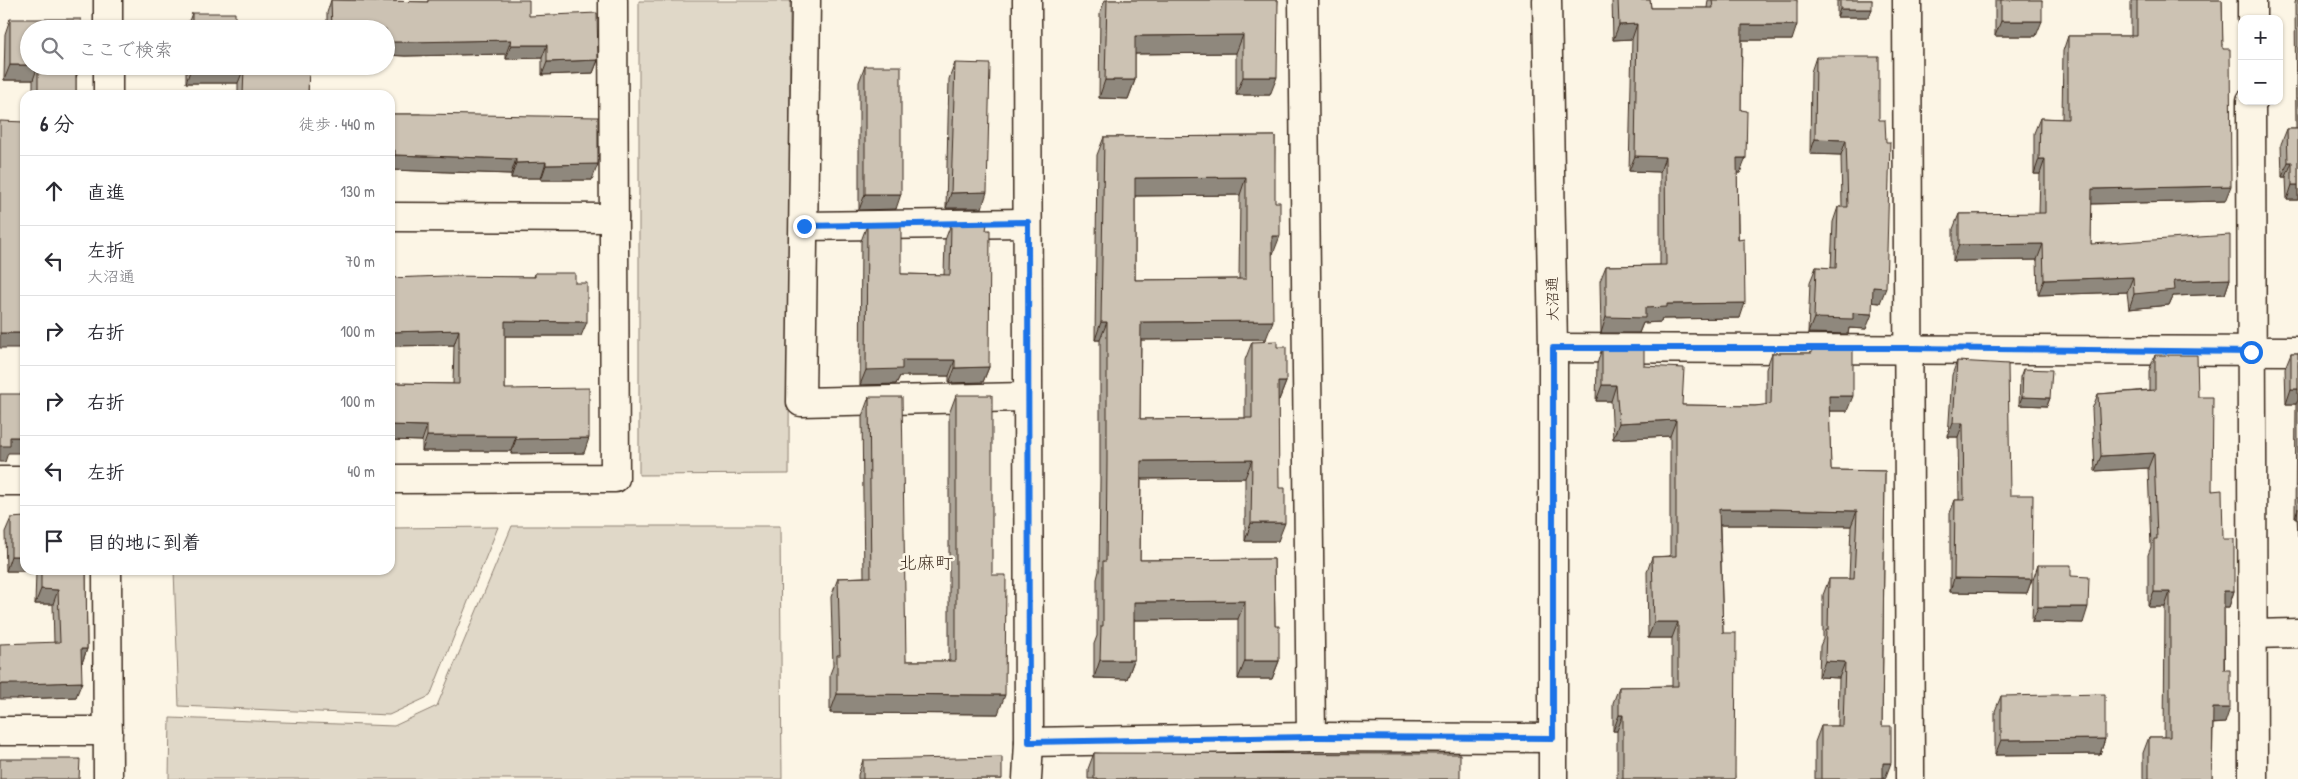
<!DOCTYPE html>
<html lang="ja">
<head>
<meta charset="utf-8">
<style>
	:root { --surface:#fff; --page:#f2f2f3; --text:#2b2b33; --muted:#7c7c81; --line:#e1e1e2 }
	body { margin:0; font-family:"Patrick Hand","Klee One",sans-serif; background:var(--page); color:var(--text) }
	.controls { position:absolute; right:15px; top:15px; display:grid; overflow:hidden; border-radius:10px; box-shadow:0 1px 4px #0004 }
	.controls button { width:45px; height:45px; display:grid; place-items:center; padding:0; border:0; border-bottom:1px solid var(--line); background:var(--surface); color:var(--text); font:25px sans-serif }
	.stop { position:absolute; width:15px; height:15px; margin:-11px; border:4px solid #1a73e8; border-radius:50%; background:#fff }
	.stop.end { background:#1a73e8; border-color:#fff; box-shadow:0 1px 5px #0008 }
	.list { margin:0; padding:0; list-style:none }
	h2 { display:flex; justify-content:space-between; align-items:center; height:65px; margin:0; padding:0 20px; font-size:21px }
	h2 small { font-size:16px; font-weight:400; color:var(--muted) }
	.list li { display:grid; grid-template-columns:32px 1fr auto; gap:15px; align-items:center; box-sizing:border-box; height:70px; padding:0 20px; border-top:1px solid var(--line) }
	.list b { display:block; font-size:19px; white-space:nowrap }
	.list p { margin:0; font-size:16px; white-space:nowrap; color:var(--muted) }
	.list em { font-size:16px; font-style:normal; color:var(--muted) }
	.icon { flex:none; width:28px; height:28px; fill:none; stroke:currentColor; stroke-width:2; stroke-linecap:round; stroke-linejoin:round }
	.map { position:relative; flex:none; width:2298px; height:779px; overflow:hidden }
	.search { position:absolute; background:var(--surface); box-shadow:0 1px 4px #0004; left:20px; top:20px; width:375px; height:55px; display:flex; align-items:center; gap:12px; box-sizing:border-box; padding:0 18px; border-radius:28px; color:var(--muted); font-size:19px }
	.panel { position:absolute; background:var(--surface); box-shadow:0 1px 4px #0004; left:20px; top:90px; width:375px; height:485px; border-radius:15px }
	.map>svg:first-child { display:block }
	.green { fill:#e0d8c8; stroke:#8e8173 }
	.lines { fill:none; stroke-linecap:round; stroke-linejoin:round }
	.minor-casing { stroke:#3b2a1e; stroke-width:31 }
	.minor { stroke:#fcf5e5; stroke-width:28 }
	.wall { fill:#afa79a; stroke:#3b2a1e; fill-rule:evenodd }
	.shaded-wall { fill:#8f887d; stroke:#3b2a1e }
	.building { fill:#ccc2b3; stroke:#3b2a1e; fill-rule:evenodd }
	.route { stroke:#1a73e8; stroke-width:6 }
	.labels { text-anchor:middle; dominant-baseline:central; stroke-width:5; stroke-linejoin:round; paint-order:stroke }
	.street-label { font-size:15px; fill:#3b2a1e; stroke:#fcf5e5 }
	.quarter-label { font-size:18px; fill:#3b2a1e; stroke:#fcf5e5 }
</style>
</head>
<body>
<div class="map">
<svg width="2298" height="779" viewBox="0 0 2298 779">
	<rect width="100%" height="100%" fill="#fcf5e5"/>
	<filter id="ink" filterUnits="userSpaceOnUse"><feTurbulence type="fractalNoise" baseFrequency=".02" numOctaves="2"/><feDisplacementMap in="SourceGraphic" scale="10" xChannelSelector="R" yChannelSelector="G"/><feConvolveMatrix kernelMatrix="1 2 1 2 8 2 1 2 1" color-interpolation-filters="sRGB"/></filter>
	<g filter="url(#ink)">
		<g class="green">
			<path d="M639,1h151l-1,473 -150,1z"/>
			<path d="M512,526h268l2,253h-613l1,-61 224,8 43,-20z"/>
			<path d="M498,527l-68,169 -41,19 -210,-9 -5,-136h216v-42z"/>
		</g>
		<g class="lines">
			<g class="minor-casing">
				<g id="minor">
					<path d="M108,0v29"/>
					<path d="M806,0l-5,402 227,-5"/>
					<path d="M1027,0l2,742 -2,37"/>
					<path d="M1303,0l8,737"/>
					<path d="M1547,0l6,348v431"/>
					<path d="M1907,0l3,779"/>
					<path d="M2252,19v-19"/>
					<path d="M108,66v29"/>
					<path d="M2251,101l2,678"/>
					<path d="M390,217l224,1"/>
					<path d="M804,226l223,-3"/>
					<path d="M1553,348l745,3"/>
					<path d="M390,479l225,-1 -2,-478"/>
					<path d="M0,481h25"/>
					<path d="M107,570l1,209"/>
					<path d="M2253,634l45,-1"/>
					<path d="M0,731h108"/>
					<path d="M1029,742l282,-5 242,1"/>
				</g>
			</g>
			<use href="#minor" class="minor"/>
		</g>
		<g class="wall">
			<path d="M331,0l97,2v-2l101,16 69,44 -5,13 -51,2v-17l-36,1v-5l-101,2 -19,-1v-26h-59v-16z"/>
			<path d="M1105,0h173l-8,95h-34v-42l-101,1v26l-7,19 -29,-1 1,-85z"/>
			<path d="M1612,0h38l1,8h56l1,-8h89l-5,40h-50l-2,133h-3l3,145 -78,1 -1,3 -18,1 -4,10h-38l-1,-52 6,-15 54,-1v-93l-31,-1 3,-132 -19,1z"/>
			<path d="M1837,0h35l-3,17h-32z"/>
			<path d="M1995,0h47l-6,36h-41z"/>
			<path d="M2131,0h91l3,201 -134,3v40l139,35 -5,15 -52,2 -4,9 -40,4 -2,-17 -89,3 -1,-35 -84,1v-32l6,-15h80l1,-40h-6v-41l6,-15 22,1 1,-68 5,-15h63z"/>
			<path d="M2296,0h2v200h-11l-1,-23h-4l-1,-33 6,-15h9l-1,-126z"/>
			<path d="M192,13l43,14 75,2h-124z"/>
			<path d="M10,19l19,47h51l-4,12v17h-43v-15h-29l1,-46z"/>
			<path d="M1816,57l63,63 1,183 -8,-1 -6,27 -17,-1 -1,6 -40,-1 2,-51 6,-15 15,1 2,-46 5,-15h4l-1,-52 -31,-1 1,-82z"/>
			<path d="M955,63l27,145h-36l3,-129z"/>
			<path d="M186,66h123l-1,29h-70v-12h-52z"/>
			<path d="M865,66l31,143 -37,1v-128z"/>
			<path d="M390,114h30l172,66h-51v-2h-30v-4l-121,-4z"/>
			<path d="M1275,136l-2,118h-1l-6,85 -125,1 -1,79 105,-1v-58l7,-18 25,5 9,35 -7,18h-1v141h-33v-63l-104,1 -1,81 134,-1 1,67 4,35 -7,18h-34v-60l-104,1v40l-7,19 -33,-1v-34l3,-8v-57l2,-8 1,-91v-140h-5l2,-185 7,-18zM1240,195l-1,84 -104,1v-84z"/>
			<path d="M951,224l38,143 -6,15 -34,1v-7h-49l-4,8 -36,1 1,-144 6,-16 34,49 43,1 1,-35z"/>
			<path d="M535,273l40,10 6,53h-76v53l79,64 -73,1v-3h-89v-10l-32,-1v-57l63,1 1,-39 -64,1v-68l144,-1z"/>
			<path d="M1602,348l42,18 38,39 73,1 11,-1v-36l6,-16h39l1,-4 35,62h-18l2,59 54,1 -3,255 3,53h-70v-37l6,-16h17l1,-48 -20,-1 1,-31 3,-7v-44l6,-16h20l2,-53 -87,-1h-44l3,108 12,146h-118v-48h-4v-28l6,-16 53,-1v-48h-24l-1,-66 5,-15 18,-1v-120l-57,3 -2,-38h-15l1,-37z"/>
			<path d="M2291,353h7v184l-1,-20h-2l1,-113h-10l-1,-36z"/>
			<path d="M2155,355l43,42 14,94 11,48 11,52 -5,16h-5l1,116 -12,1 -1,55h-69v-26l6,-16h15l1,-130h-17v-52l3,-8 -3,-79 -53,3 -3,-62 6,-15 51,-4v-19z"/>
			<path d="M1957,361l53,134 22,84 -5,14 -77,-1v-79l5,-13h4l-1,-63h-10l4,-62z"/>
			<path d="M2023,369l27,29 -3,8 -28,-1 1,-28z"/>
			<path d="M956,395l36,180 6,139 -168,-1v-39l3,-8 -2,-69 7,-19 26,-1 -2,-161 7,-19 37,264h43v-247z"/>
			<path d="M11,518l14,52h61l1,79 -5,14h-1l-5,34 -61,2 39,-56 -1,-39h-18l1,-33h-30l-1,-39z"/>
			<path d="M2038,565l33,11 12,47 -51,-1 1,-42z"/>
			<path d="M2001,696l104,43 -5,15 -105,1v-44z"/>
			<path d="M1094,753l366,26h-372v-10z"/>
			<path d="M863,760l139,19h-144v-4z"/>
		</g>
		<g class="shaded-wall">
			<path d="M1840,9h32l-3,8h-32z"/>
			<path d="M2001,21h41l-6,15h-41z"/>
			<path d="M1637,24l-5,15 -19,1 6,-15z"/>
			<path d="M1742,25h55l-5,15h-56z"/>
			<path d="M1243,35l-7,18 -108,1 7,-18z"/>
			<path d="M511,40l-5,14 -101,2 -19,-1v-13z"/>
			<path d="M511,45h36l-5,13 -36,1z"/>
			<path d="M598,60l-5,13 -51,2 5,-13z"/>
			<path d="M10,65h19v1h9l-5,14h-29z"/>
			<path d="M76,66h4l-5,14z"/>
			<path d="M191,68h53l-6,15h-52z"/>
			<path d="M1243,77h34l-7,18h-34z"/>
			<path d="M1105,80h30l-7,19 -29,-1z"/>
			<path d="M1815,139l31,1 -5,15 -31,-1z"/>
			<path d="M390,150h5l-5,13z"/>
			<path d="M395,155l121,4 -5,15 -121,-4v-2z"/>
			<path d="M1635,156l30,1 -5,15 -31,-1z"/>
			<path d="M1737,158h9l-6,15h-8z"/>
			<path d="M2039,159h6l-5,15h-6z"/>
			<path d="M546,162l-5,16h-30l5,-15z"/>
			<path d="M2288,162h4l-6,15h-4z"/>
			<path d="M598,164l-6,16h-51l5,-15z"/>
			<path d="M1246,177l-6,18 -111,1 6,-18z"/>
			<path d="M2292,185h6v15h-11z"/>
			<path d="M2231,186l-6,15 -139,3 6,-15z"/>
			<path d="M987,192l-5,16h-36l5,-15z"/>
			<path d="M865,194h36l-5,15 -37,1z"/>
			<path d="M1272,236h8l-7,18h-8z"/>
			<path d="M2043,244l-6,16 -84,1 6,-16z"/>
			<path d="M2133,277l-6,15 -89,3 6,-15z"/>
			<path d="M2230,279l-5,15 -52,2 -4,9 -40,4 5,-15 40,-13z"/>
			<path d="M1873,287l13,1 -6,15 -12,-1z"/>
			<path d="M1745,303l-5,15 -78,1 -1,3 -18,1 -4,10h-38l5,-16 39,-9 22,-4z"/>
			<path d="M1853,313l19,1 -6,15 -17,-1 -1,6 -40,-1 6,-15z"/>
			<path d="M505,321l82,1 -6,14h-82z"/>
			<path d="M1273,321l-7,18 -132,1 7,-18z"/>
			<path d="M1101,322h6l-7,18h-5z"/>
			<path d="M459,330l-5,15 -64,1v-14z"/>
			<rect x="0" y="333" width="25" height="15"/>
			<path d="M902,360h53l-6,16h-49l-4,8 -36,1 6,-15z"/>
			<path d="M989,367l-6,15 -34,1 6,-15z"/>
			<path d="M1278,382h8l-7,18h-8z"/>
			<path d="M1602,385h14l-5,16h-15z"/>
			<path d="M2291,389h7v11l-2,4h-10z"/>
			<path d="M1829,396h24l-6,15h-24z"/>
			<path d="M2022,397l28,1 -3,8 -28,-1z"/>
			<path d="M1676,420l-6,16 -57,3 6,-16z"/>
			<path d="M1953,423h10l-5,14h-10z"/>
			<path d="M390,425l37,1 -5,15 -32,-1z"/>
			<path d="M427,436h89l-5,15h-89z"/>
			<path d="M10,437h15v16h-17l-3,9h-5v-16z"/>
			<path d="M589,438l-5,15 -73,1 5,-15z"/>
			<path d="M2154,453l-6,15 -53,3 6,-15z"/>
			<path d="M1252,460l-7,18 -111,1 7,-18z"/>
			<path d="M2298,508l-1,9h-2z"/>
			<path d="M1719,509h51l87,2 -6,15 -87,-1h-50z"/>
			<path d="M1251,523h34l-7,18h-33z"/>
			<path d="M11,556h14v14l11,1h-30z"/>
			<path d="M1954,578l78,1 -5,14 -77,-1z"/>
			<path d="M41,589l17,1 -5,14h-18z"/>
			<path d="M2224,591h10l-5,16h-10z"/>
			<path d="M2154,592h16l-5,15h-17z"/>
			<path d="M1245,601l-7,18 -110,1 6,-18z"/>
			<path d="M2038,607h50l-5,16 -51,-1z"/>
			<path d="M1654,622h24l-6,16h-24z"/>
			<path d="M81,649h6l-5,14 -7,1z"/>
			<path d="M1100,660h34l-7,19 -33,-1z"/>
			<path d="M1245,661h34l-7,18h-34z"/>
			<path d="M1825,661l20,1 -6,16 -20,-1z"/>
			<path d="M82,682l-6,15 -61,2h-15v-15z"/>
			<path d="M837,694l168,1 -7,19 -168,-1z"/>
			<path d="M2213,708h17l-5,15 -18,1z"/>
			<path d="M1619,715h4l-6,16h-4z"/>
			<path d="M2105,739l-5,15 -105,1 6,-15z"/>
			<path d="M1883,763h8l-6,16h-8z"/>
		</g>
		<g class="building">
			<path d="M331,0l97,2v-2h101v16l68,-3 1,47 -51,2v-17h-36v-5l-101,2h-24v-13h-54z"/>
			<path d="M1107,0h171l-1,77h-34v-42l-108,1v44h-30z"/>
			<path d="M1618,0h32l1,8h62l-1,-8h85v25h-55l-1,85 6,1 -1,47h-9l1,82 6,-1 1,64 -78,1v3l-22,1v10l-39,-1v-51l60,-1 -1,-108 -30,-1 2,-132 -18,1z"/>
			<rect x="1840" y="0" width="32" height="9"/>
			<rect x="2001" y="0" width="41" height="21"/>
			<path d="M2137,0h85l1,49h7l1,137 -139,3 -1,55 139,-9v44l-56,2 1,9 -41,4 -1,-17 -89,3 -1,-36 -84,1v-31l86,-1v-54h-6l1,-41 28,1v-83h69z"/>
			<path d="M192,13h43v14l75,2h-118z"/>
			<path d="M10,19h71v10h-52v36h-19z"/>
			<path d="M1816,57h63v63h6l1,22h4l-4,146 -13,-1 -1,27 -19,-1v6l-39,-1 2,-51 20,1 2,-61h10l-2,-67 -31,-1z"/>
			<path d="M955,63l35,1 -3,128 -36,1z"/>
			<rect x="38" y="66" width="38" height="29"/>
			<path d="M191,66h118l-1,29h-65l1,-27h-53z"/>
			<rect x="865" y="66" width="36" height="128"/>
			<path d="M390,114h30l178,3v47l-52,1v-3l-30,1v-4l-121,-4v-5h-5z"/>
			<path d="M0,121l25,1v211h-25z"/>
			<path d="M2287,129h11v56h-6v-23h-4z"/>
			<path d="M1275,136v66h5v34h-8l1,85 -132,1 -1,97 112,-1v-76l25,-1v6h9v35h-8l1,106h6v35h-34l1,-63 -111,1 -1,99 134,-1 1,67h4v35h-34v-60l-111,1v58h-34l1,-34h2v-65h3l1,-100v-139h-6l3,-185zM1246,177v102l-111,1v-102z"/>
			<path d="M951,224h36l-1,6h4l-1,137 -34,1v-8h-53v9l-36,1 1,-145h34v49l49,1z"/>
			<path d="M535,273h40v10h12v39l-82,-1v68l84,-1v50l-73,1v-3h-89v-10l-37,-1v-42l69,1v-54l-69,2v-54l55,-2 90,1z"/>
			<path d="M1602,348h42v18l40,2 -2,37 73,1 16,-2 1,-51h40v-4h41v47h-24l2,74 54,1 -3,255h9v37h-8v16h-62v-53h22l2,-64 -20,-1 1,-31h2l1,-51h25l3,-68 -87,-2h-51l4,124h13l-1,146h-112v-64h-4v-28l59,-1v-64h-24l-2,-65 24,-1v-136l-57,3 -3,-38h-14z"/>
			<rect x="2291" y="353" width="7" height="36"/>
			<path d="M2155,355h42l1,42h15l-1,94 10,-1 1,49h11v52h-10v79h6v38h-17l-1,71h-63v-42h21v-145h-16v-53h3l-3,-86 -53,3 -3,-62 57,-4z"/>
			<path d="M1957,361l51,3 2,131h23l-1,84 -78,-1 1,-78h9l-1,-77h-10z"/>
			<path d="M2023,369l29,1 -2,28 -28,-1z"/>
			<path d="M21,392h4v45h-15v9h-10v-52h21z"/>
			<path d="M956,395h36v180h14l-1,120 -168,-1v-39h3l-2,-77 33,-1 -2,-180h33l4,264h50z"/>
			<path d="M25,517v39h-14v-38z"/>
			<path d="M2038,565h33v11l18,1 -1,30h-50z"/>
			<path d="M41,570h45l1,79h-6l1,33 -61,2h-21v-40l60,-2 -2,-52 -17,-1z"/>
			<path d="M2105,694v45l-104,1v-44z"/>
			<path d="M1094,753l366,1v25h-366z"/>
			<path d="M1002,757v22h-139v-19z"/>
			<path d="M0,759h80l-1,20h-79z"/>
		</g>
	</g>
	<g class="lines" filter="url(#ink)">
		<path class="route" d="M804,226l224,-4 1,520 282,-5 242,1v-390h356l342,4"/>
	</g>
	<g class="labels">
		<g class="street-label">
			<text transform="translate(1552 299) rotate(-91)">大沼通</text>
		</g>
		<g class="quarter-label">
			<text x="926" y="562">北麻町</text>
		</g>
	</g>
</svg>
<div class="controls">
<button>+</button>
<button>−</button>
</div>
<div class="stop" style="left:2251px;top:352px"></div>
<div class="stop end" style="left:804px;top:226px"></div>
<div class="search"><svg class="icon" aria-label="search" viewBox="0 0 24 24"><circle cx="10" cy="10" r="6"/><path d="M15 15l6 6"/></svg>ここで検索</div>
<section class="panel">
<h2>6 分<small>徒歩 · 440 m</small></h2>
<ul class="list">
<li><svg class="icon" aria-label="ahead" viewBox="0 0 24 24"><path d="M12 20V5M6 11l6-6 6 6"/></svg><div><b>直進</b></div><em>130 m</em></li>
<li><svg class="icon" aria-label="left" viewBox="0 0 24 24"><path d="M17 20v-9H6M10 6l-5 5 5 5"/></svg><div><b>左折</b><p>大沼通</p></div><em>70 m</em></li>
<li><svg class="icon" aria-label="right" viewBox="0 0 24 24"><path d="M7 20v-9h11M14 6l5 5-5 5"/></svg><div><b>右折</b></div><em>100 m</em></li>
<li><svg class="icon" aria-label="right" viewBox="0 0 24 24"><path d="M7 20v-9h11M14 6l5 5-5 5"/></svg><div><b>右折</b></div><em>100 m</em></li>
<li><svg class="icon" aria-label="left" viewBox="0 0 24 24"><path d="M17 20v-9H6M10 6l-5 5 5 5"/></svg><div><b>左折</b></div><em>40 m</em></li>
<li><svg class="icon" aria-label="arrive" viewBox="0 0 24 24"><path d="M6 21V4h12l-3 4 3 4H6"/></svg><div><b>目的地に到着</b></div></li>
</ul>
</section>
</div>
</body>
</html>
